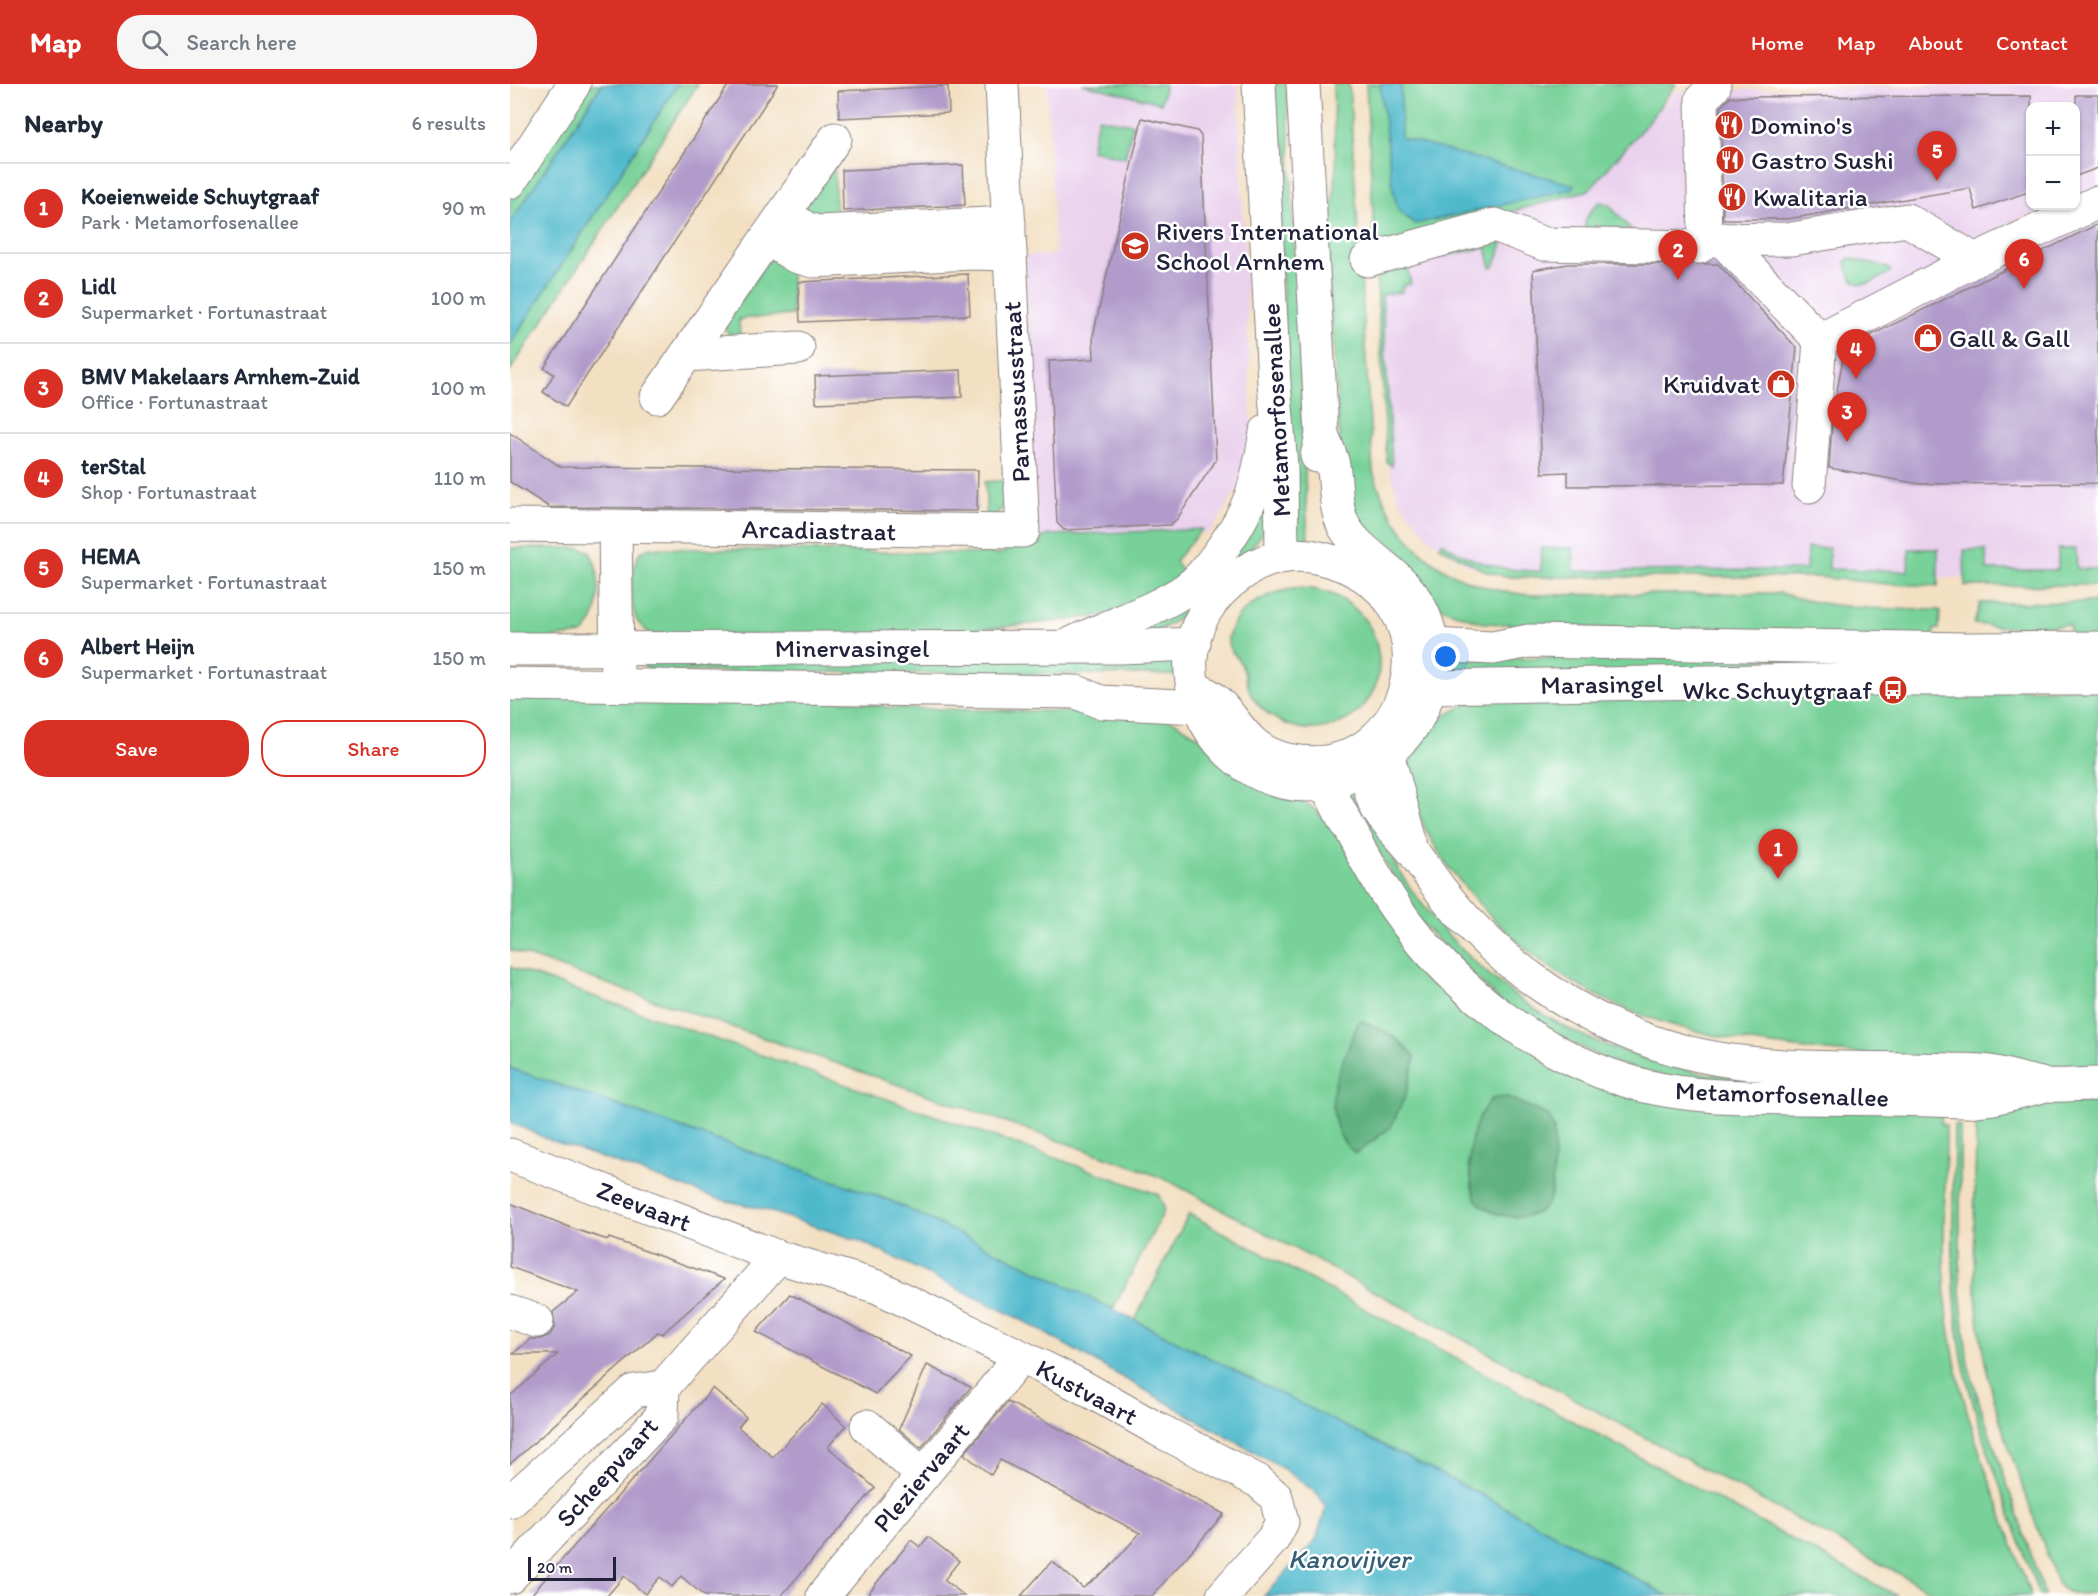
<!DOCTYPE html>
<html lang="en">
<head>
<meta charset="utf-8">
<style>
	:root { --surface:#fff; --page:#f6f6f7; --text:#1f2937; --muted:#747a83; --line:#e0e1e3; --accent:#d93025 }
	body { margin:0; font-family:Itim,sans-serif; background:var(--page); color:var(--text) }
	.controls { position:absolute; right:18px; top:18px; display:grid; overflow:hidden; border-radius:12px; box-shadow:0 2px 4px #0004 }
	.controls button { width:54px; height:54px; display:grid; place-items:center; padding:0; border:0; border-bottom:2px solid var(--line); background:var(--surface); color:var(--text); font:30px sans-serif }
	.scale { position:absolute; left:18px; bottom:15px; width:88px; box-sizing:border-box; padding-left:6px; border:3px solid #22223b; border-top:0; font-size:16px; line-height:21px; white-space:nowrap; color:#22223b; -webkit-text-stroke:4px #fff; paint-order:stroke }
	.you { position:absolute; left:936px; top:573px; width:21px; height:21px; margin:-15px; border:4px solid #fff; border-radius:50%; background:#1a73e8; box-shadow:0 0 0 9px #1a73e833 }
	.badge { display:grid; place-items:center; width:39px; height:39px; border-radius:50%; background:var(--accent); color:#fff; font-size:20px; font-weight:700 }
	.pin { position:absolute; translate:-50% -50px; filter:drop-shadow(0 2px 3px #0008) }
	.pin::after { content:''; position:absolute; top:32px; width:21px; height:18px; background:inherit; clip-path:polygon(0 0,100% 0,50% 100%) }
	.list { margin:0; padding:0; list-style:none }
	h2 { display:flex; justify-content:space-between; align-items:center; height:78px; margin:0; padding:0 24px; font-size:26px }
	h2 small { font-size:20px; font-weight:400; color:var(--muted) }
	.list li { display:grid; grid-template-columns:39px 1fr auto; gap:18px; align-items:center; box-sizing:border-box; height:90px; padding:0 24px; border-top:2px solid var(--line) }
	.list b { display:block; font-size:22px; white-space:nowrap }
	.list p { margin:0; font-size:20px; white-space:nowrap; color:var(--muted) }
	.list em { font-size:20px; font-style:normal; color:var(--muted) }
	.actions { display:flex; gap:12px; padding:18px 24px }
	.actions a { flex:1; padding:14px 0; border:2px solid var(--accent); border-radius:24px; text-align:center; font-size:21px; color:var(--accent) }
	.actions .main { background:var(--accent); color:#fff }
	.icon { flex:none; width:33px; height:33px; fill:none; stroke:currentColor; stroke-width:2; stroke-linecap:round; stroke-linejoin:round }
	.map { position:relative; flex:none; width:1588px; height:1512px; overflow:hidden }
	header { display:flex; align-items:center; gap:36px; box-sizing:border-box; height:84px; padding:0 30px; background:var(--accent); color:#fff }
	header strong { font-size:28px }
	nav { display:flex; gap:33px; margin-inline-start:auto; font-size:21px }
	.search { width:420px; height:54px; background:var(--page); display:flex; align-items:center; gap:15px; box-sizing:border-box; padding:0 21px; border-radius:24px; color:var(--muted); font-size:22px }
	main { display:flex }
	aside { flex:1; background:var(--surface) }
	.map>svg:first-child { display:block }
	.built { fill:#ead1ed; fill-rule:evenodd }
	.green { fill:#77d198; stroke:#4c7a6a; stroke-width:1.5; fill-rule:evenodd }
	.forest { fill:#61b380; stroke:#426a5e; stroke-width:1.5 }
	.water { fill:#4fb9cc; stroke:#386e84; stroke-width:1.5 }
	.building { fill:#b19bcb }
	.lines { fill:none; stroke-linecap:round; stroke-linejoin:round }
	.minor-casing { stroke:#8a817f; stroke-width:35 }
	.major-casing { stroke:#8a817f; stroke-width:35 }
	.minor { stroke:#fff; stroke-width:33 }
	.major { stroke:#fff; stroke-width:33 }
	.labels { text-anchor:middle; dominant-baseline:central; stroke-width:5; stroke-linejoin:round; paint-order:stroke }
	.poi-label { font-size:26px; fill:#22223b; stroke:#fff; text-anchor:start }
	.street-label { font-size:26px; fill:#22223b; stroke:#fff }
	.water-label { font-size:27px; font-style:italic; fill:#345e75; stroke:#fff }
</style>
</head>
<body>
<header>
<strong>Map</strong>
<div class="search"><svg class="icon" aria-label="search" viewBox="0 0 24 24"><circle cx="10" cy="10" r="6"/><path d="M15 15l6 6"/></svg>Search here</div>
<nav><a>Home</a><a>Map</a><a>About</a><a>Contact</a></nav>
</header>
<main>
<aside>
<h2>Nearby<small>6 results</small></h2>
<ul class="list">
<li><span class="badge">1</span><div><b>Koeienweide Schuytgraaf</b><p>Park · Metamorfosenallee</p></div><em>90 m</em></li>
<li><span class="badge">2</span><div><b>Lidl</b><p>Supermarket · Fortunastraat</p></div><em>100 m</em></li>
<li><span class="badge">3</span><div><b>BMV Makelaars Arnhem-Zuid</b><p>Office · Fortunastraat</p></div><em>100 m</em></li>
<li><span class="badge">4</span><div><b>terStal</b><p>Shop · Fortunastraat</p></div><em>110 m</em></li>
<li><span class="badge">5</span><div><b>HEMA</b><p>Supermarket · Fortunastraat</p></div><em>150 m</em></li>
<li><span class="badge">6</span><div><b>Albert Heijn</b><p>Supermarket · Fortunastraat</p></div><em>150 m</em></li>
</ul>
<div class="actions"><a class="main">Save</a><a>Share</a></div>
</aside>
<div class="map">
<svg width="1588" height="1512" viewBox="0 0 1588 1512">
	<rect width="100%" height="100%" fill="#fff"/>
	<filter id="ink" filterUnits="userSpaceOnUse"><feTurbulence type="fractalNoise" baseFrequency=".0167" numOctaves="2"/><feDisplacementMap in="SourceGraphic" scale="12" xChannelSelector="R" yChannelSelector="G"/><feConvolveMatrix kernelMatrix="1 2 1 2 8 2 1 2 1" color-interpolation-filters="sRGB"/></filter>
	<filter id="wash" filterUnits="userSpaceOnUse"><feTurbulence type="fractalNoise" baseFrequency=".008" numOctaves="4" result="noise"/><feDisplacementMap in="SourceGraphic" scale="24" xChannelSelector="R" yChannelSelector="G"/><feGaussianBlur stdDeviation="1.35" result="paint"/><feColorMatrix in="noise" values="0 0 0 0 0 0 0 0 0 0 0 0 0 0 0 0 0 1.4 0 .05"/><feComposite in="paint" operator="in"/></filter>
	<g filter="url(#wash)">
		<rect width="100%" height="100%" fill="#f3e0c3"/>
		<g class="built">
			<path d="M537,0h191l15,380 -42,68 -174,12 -12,-289h30z"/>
			<path d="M1511,0h77v491l-165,3 -428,-2 -35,-10 -40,-27 -30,-37 -13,-40 -12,-212 214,-60 86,-99zM1520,22h46v100h-46z"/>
		</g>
		<g class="green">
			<path d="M78,0h14l-92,139v-23z"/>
			<path d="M168,0h20l-188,287v-26z"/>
			<path d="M572,0h83l-4,19z"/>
			<path d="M764,0h13l21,457 -15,2z"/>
			<path d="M823,0h16l24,388c25,78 76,116 158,123l249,-2c50,17 107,16 160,17l-1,19h-5l-1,13 -450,-19 -39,-14 -22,-19 -47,-48 -15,-22 -13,-31 -7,-40 -12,-192 8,-86z"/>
			<path d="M856,0h310l-27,37 -60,69 -214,60z"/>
			<path d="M588,34l35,6 -8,34 -34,-8z"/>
			<path d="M324,75l2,58 -16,2 -17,-10z"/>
			<path d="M1090,118l8,2 23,25h-46c-2,-9 7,-22 15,-27z"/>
			<path d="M983,151l10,9 -9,23 -3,1 -5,-21 -79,17 4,20 -9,2v6l-20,3 10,171 -5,-4 -11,-195z"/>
			<path d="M260,174l21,12 1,45 -53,4 1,20 -10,-2 -6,-12z"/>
			<path d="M1339,174l39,10 3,4c-23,13 -40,23 -45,-10z"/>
			<path d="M497,396c-1,18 0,32 -20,39l-2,-37z"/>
			<path d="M755,405l4,34c-15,28 -93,112 -126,111 -4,0 -10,-4 -13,-5z"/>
			<path d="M692,445l-27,32 10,14 -77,40 -50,6 -170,18 -238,-5c-4,-4 -10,-9 -13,-13 -9,-19 -6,-52 3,-69l11,-4 349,6 18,-9 23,-1v-6l9,-3z"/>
			<path d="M932,458c32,22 61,29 99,29v-23h32l1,23 232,-1 1,-22h22v21l79,2 1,-22h29v37l-51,-2 -70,-7h-307l-23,-5 -48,-26z"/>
			<path d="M0,464h70l9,3c14,21 14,66 -7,83l-72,9z"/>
			<path d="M1548,465h18l1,20h21v16l-133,1 -1,-36h22l1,20h71z"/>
			<path d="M788,504c99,1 111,134 15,141 -23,1 -49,-13 -61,-33 -6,-11 -6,-24 -12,-34 -5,-8 -14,-14 -12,-24 6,-31 43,-47 70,-50z"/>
			<path d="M1588,518v38h-27l-2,-15 -66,2 -29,-3 6,-21z"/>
			<path d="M667,573v18l-524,-4 -16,-8z"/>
			<path d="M1436,573v15l-501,3 -1,-17z"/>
			<path d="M1588,604v381c-65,0 -131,-7 -195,-12 -166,-13 -302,-20 -422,-151 -31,-35 -54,-65 -69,-109 -18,-57 30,-84 73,-100z"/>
			<path d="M0,609l343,8 39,7 242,5 38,7 140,87 24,23 27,50 214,194 364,35v16h5c0,71 -7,145 5,215 14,87 51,172 80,256h-91l-771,-415 -34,-14 -625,-217zM840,964l41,79 -36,26c-35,-30 -19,-69 -5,-105zM1044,1044l-4,69 -73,3 -9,-38z"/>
			<path d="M849,703c33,100 114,190 206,240 32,17 71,29 106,39 42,12 87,12 131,14l-99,7 -98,-27 -96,-50 -92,-91 -71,-128z"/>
			<path d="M0,883l648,227 6,13 -2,8 -49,94 -222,-108 -381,-133z"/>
			<path d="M1588,1018v489c-17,5 -32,5 -41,-8 -25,-75 -63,-162 -75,-238 -13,-73 -6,-150 -6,-223l1,-12 62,-7z"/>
			<path d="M1444,1041l6,1v166l8,72 13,44 64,188h-6c-25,-75 -60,-157 -76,-234 -15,-77 -9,-159 -9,-237z"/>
			<path d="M679,1130l708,382h-229l-188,-102 -346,-172z"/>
		</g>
		<g class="forest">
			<path d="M852,937c21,9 40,18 53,37l-9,36 -15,33 -35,26c-18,-10 -25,-39 -23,-59 2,-21 18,-50 25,-71z"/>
			<path d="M997,1013l42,19c7,17 5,36 4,54 -1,9 0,20 -3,28 -10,27 -56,22 -72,4 -4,-5 -6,-15 -7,-22 -5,-30 1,-57 20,-81z"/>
		</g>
		<g class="water">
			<path d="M92,0h76l-168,261v-122z"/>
			<path d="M870,0h21v54l173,47 -1,4 -158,35 -17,-14 -5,-20z"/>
			<path d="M0,984l381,133 140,67 449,226 188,102h-404l52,-56 10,-33 -8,-13 -36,-26 -260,-148 -162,-79 -98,-32 -44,-10 -173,-61 -35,-16z"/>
		</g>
		<g id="blocks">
			<g class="building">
				<path d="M219,0h49l-212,323 -23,-15 11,-18 -10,-6z"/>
				<path d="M438,2l1,27 -110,5 -1,-27z"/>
				<path d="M1566,11h22v73l-22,8z"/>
				<path d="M1521,12v95l-55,19 -6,-22 -182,31h-65l-2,-112 9,-10z"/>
				<path d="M632,34l55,13 4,5 15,324 -39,59 -7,6 -106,5 -7,-7 -8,-162 45,-2 -1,-23z"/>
				<path d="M453,81l2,40 -122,6 -1,-41z"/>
				<path d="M1588,140v259l-178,1 -91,-16 4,-57 12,-63z"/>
				<path d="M1058,180h150l79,84 -14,137 -215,1v-14l-26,1 -9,-203z"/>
				<path d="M458,190l2,41 -170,7 -2,-40z"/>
				<path d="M451,286l1,27 -146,6 -1,-27z"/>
				<path d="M0,349l51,34 417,3 -1,41 -428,-4 -39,-25z"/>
				<path d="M0,1119l64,26 34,11 1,-2 115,41 -62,55 -4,-2 -148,132v-68l48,-42h-45l17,-15h10l10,-4 5,-9 -2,-14 25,-20 -68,-25z"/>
				<path d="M280,1210l121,62 -35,38 -120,-62z"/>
				<path d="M417,1281l44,22 -50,61 -22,-19z"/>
				<path d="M203,1304l33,29 -8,10 35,30 49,-53 24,22 -18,21 47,41 -94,108h-77l-23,-20 -9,11 -12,-10 -15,17 -21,-18 -17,20h-77z"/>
				<path d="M498,1318l216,112 -72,82h-131l31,-35 31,27 25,-19 32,-36 -140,-73 -9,15 -27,-21z"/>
				<path d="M418,1453l31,24 -15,19 21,16h-99l45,-56 9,7z"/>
			</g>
		</g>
	</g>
	<g filter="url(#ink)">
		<use href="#blocks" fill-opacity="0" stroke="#8a817f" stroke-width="1.5"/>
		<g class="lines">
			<g class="minor-casing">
				<g id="minor">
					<path d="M0,98l64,-98"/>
					<path d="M274,129l23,16 11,3 191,-9"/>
					<path d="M257,154l28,18 18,5 157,-8 40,1"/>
					<path d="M1211,155l99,101 -11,146"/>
					<path d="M1197,156l85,-1 115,-19 68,40"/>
					<path d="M857,176l128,-35 49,19 155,3 6,-7 -3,-141 12,-12v-3"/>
					<path d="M1310,256l155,-80 123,-58"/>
					<path d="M176,271l112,-7"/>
					<path d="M147,313l178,-258"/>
					<path d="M0,441l513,6 -21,-447"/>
					<path d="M105,443l2,142"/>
					<path d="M922,561l61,3 36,-7 437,8 132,-1"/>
					<path d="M0,565l611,-2 73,-3"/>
					<path d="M0,600l567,8 23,10 98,5"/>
					<path d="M920,603l445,-8h223"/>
					<path d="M0,1071l268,102 100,30 203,99 78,44 99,51 18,16 6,25 -9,17 -50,57"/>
					<path d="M0,1228l27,9"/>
					<path d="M357,1342l56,49"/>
					<path d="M0,1418l124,-111 29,-4"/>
					<path d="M0,1493l152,-161 1,-29 115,-130"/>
					<path d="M313,1512l197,-238"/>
				</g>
			</g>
			<g class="major-casing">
				<g id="major">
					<path d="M749,0l15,299 7,83 1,90"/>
					<path d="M793,0l19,351 -5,21"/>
					<path d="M559,561c35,-18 85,-34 116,-55 13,-9 22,-21 31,-33 34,-45 41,-70 50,-125"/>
					<path d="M683,604c44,14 40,60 95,72 126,28 180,-168 32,-202 -28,-7 -57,0 -80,17 -130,92 23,297 157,169 43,-40 49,-113 8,-158 -18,-20 -46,-35 -60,-58 -11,-19 -8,-42 -12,-63 -2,-10 -7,-21 -11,-30"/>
					<path d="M857,664c-1,22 1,50 16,69 11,14 25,26 35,41 67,104 178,180 301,201 73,12 156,8 231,11 13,0 27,0 40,2 20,3 39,11 58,13 16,1 34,-1 50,-1"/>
					<path d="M877,669l24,88"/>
					<path d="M816,701c22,41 43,84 69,122 58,84 151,154 250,179 50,12 102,11 153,12 56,0 112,1 168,3l27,-3 46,-11"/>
				</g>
			</g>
			<use href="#minor" class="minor"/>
			<use href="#major" class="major"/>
		</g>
	</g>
	<defs>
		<g id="restaurant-disc" transform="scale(1.5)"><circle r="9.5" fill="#c8321e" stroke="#fff"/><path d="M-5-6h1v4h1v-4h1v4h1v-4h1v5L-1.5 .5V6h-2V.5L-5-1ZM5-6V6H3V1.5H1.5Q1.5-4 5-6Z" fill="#fff"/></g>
		<g id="school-disc" transform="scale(1.5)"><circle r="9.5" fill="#c8321e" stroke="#fff"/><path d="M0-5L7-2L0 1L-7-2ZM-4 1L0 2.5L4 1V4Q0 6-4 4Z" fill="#fff"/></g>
		<g id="shop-disc" transform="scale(1.5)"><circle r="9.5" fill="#c8321e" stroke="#fff"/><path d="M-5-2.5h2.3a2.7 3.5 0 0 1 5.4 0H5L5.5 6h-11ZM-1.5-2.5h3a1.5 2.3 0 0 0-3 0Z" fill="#fff"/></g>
		<g id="bus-disc" transform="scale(1.5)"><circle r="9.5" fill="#c8321e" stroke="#fff"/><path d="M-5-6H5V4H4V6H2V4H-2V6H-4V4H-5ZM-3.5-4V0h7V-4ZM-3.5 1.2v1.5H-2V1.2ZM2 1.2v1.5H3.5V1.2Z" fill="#fff"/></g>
	</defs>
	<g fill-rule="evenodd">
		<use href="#restaurant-disc" x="1219" y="41"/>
		<use href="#restaurant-disc" x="1220" y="76"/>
		<use href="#restaurant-disc" x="1222" y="113"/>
		<use href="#school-disc" x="625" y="162"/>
		<use href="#shop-disc" x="1418" y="254"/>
		<use href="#shop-disc" x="1271" y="300"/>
		<use href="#bus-disc" x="1383" y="606"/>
	</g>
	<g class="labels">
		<g class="poi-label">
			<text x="1240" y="41">Domino's</text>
			<text x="1241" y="76">Gastro Sushi</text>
			<text x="1243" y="113">Kwalitaria</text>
			<text x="646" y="147">Rivers International<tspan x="646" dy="30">School Arnhem</tspan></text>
			<text x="1439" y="254">Gall &amp; Gall</text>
			<text x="1250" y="300" text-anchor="end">Kruidvat</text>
			<text x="1362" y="606" text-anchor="end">Wkc Schuytgraaf</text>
		</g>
		<g class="street-label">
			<text transform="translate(506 308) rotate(-93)">Parnassusstraat</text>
			<text transform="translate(766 326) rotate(-93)">Metamorfosenallee</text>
			<text transform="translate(309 446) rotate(1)">Arcadiastraat</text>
			<text x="342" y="564">Minervasingel</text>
			<text transform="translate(1092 600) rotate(-1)">Marasingel</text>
			<text transform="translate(1272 1010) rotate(2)">Metamorfosenallee</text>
			<text transform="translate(134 1122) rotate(21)">Zeevaart</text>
			<text transform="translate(577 1308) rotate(28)">Kustvaart</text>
			<text transform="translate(97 1388) rotate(-48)">Scheepvaart</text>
			<text transform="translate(411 1393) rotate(-50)">Pleziervaart</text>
		</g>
		<g class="water-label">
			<text x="839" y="1474">Kanovijver</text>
		</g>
	</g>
</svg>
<div class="controls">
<button>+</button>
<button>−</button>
</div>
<div class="scale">20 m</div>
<div class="you"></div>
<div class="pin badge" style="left:1268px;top:795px">1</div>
<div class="pin badge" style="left:1168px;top:196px">2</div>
<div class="pin badge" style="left:1337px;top:358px">3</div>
<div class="pin badge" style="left:1346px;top:295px">4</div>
<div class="pin badge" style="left:1427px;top:97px">5</div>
<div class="pin badge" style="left:1514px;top:205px">6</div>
</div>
</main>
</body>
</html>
